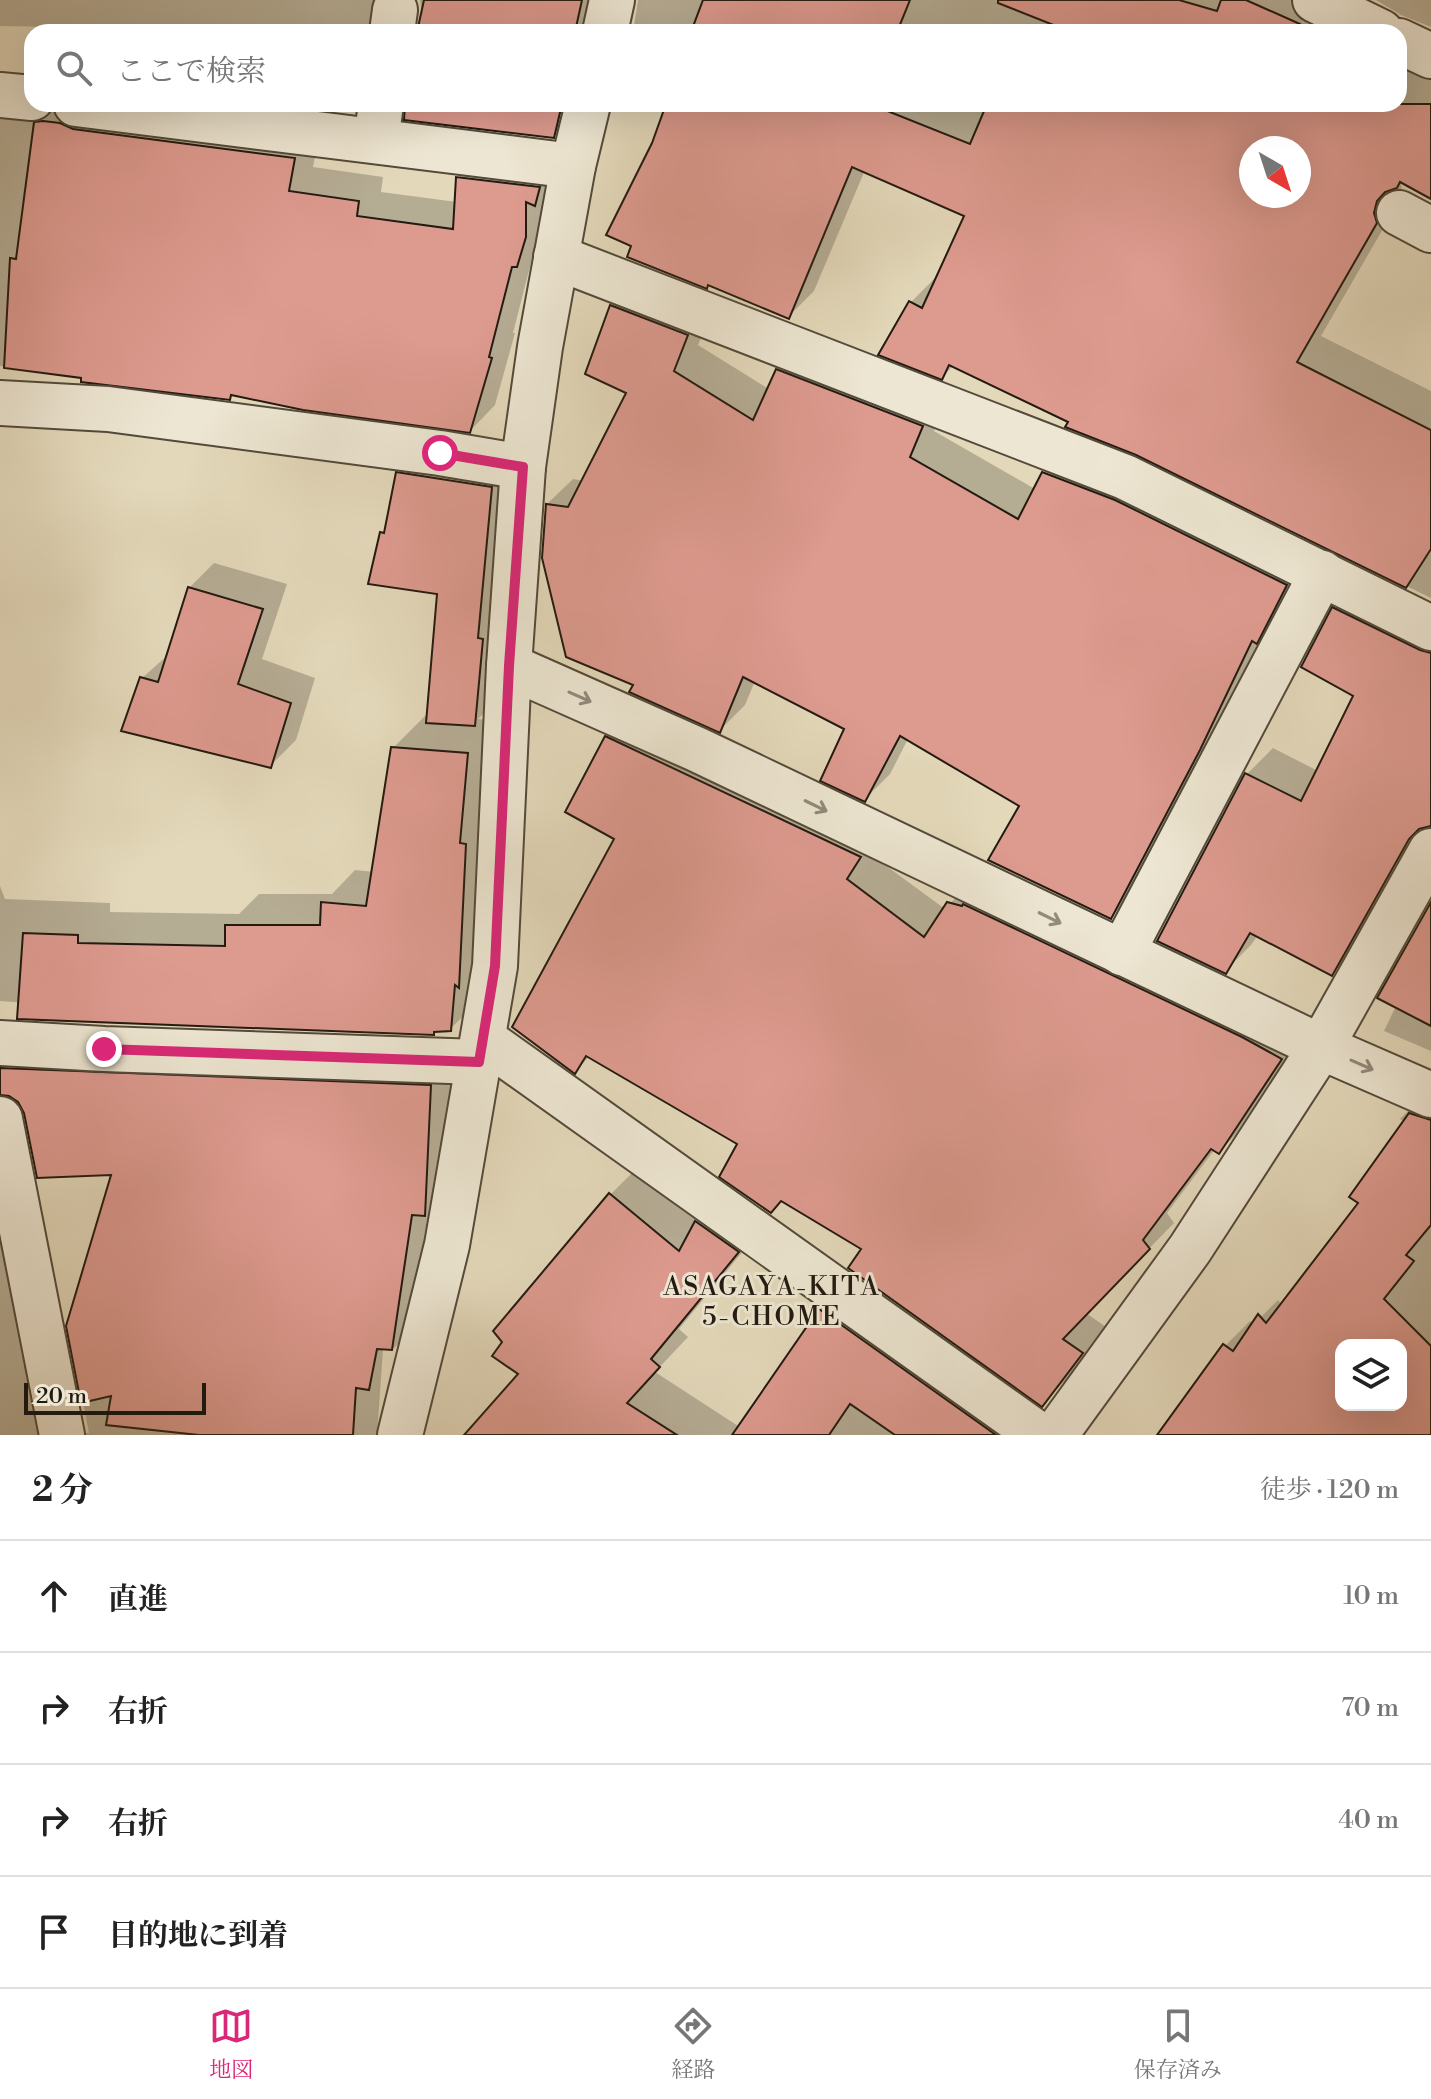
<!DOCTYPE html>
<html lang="ja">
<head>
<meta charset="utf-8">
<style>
	:root { --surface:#fff; --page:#f6f6f6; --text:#222; --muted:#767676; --line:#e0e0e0; --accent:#db2777 }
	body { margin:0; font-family:"Libre Bodoni","Noto Serif JP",serif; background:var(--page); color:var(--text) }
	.controls { position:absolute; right:24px; bottom:24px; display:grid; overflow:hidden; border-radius:16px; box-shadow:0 8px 32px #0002 }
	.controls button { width:72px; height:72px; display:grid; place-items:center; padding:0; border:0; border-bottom:2px solid var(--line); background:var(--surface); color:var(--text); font:40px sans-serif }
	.compass { position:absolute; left:1239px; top:136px; width:72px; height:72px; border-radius:50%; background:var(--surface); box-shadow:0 8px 32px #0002; rotate:141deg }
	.scale { position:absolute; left:24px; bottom:20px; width:182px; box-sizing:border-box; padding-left:8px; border:4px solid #231a10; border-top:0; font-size:22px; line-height:28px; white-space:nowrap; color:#231a10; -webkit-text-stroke:6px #ede6d2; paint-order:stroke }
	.stop { position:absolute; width:24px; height:24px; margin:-18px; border:6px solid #db2777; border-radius:50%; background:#fff }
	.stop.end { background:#db2777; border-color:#fff; box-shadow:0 2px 8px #0008 }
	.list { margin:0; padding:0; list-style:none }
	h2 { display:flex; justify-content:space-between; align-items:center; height:104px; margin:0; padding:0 32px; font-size:34px }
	h2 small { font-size:26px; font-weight:400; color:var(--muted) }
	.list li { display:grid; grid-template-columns:52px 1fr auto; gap:24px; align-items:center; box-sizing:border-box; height:112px; padding:0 32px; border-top:2px solid var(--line) }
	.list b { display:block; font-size:30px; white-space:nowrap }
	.list em { font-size:26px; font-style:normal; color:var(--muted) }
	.icon { flex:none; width:44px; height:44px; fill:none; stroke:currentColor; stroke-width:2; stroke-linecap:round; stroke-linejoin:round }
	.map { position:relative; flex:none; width:1431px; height:1435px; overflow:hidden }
	.search { position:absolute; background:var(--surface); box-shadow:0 8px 32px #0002; left:24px; right:24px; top:24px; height:88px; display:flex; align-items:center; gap:20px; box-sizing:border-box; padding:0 28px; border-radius:24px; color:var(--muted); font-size:30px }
	.sheet { height:552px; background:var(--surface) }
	nav { display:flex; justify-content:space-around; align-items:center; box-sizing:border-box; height:112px; border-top:2px solid var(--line); background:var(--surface); font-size:22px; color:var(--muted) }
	nav a { display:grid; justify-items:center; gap:4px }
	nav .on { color:var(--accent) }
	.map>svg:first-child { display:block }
	.shadow { fill:#0003; fill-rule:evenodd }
	.building { fill:#dd9a8f; stroke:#231a10; stroke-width:2; fill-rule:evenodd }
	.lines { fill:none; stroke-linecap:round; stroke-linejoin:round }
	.minor-casing { stroke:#534a3a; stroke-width:48 }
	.minor { stroke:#ede6d2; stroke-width:44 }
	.oneway { stroke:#928a7b }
	.route { stroke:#db2777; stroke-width:10 }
	.labels { text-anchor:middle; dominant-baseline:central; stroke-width:6; stroke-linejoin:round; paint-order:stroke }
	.neighbourhood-label { font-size:26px; letter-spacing:2px; fill:#231a10; stroke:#ede6d2 }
</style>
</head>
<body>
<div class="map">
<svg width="1431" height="1435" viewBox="0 0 1431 1435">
	<rect width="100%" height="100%" fill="#e3d8ba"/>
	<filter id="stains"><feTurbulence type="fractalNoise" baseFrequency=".0025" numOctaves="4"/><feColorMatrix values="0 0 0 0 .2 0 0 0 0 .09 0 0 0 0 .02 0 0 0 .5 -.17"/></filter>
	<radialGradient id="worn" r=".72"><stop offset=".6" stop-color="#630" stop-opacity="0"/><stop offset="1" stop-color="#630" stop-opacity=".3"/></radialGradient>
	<g class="shadow">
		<path d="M0,0h392l22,32h-302l1,-4 -113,-2z"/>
		<path d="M420,0h185l-5,32h-181l3,-19z"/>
		<path d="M638,0h695l98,46v150l-30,-16 1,16 -81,140 110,55v207l-477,-233 -12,12 -61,-23 30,-52 26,-26 30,-61 -102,-45 -51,121 -26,26 -134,-173 14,-40h731v-72h-766zM1251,148h48v48h-48z"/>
		<path d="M1376,0h55v27l-30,-12z"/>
		<path d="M0,86l32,18h66l222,28 -7,35 70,10 -2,15 76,10 1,-24 25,-26 81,10 -22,77 -7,8 -22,86h2l-20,72 -25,26 -237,-37 -4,4 -229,-32z"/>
		<path d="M406,104h174l-2,7 -25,25z"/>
		<path d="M637,281l75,29 -14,35 71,44 9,-19 25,-25 144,55 -13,31 101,58 9,-16 25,-25 242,112 -175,332 -25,25 -90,-112 -113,-66 -18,35 -25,25 -19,-71 -91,-47 -10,24 -25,25 -85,-46 -88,-180 26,-25 11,2 44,-89 -16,-86z"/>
		<path d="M423,448l94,15 -18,235 -21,21 22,2 -17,276 -33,32 -13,1 -4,3 -433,-32v-115l5,13 105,4v9l129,2 20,-20h73l23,-24 19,2 19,-124 33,-33h3l10,-123 -57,-59 5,-5 10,-55z"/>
		<path d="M214,563l73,21 -25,75 53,19 -19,62 -26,26 -128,-88 27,-24 20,-66z"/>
		<path d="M1360,582l71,36v152l-28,74 10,5 -55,98 -26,26 -74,-38 -7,10 -26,26 22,-197 26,-26 45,23 37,-76 -21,-87z"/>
		<path d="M632,712l238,142 75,55 29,-31 332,156 -62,92 -25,26 -4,-3 -48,64 7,10 -88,90 20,14 -39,52 -25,25 -302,-261 -150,-87 -15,15 42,-233 -10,-101z"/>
		<path d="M1431,906v145l-47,-20 12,-25z"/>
		<path d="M85,1048l373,11 -40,265 -26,26 -8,-14 -7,99h-377v-343l46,267 35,73 8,1 -21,-107 46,-153 -56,-98z"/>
		<path d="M1431,1088v324l-30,-33v-34h-30l-10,-142 44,-81 -5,-3z"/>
		<path d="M640,1165l127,57 -88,107 9,8 -33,35 97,63h-285l54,-61 89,-179z"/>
		<path d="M846,1286l200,149h-294l69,-124z"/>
		<path d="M1278,1300l63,80v20l-45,35h-133l62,-89 25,-25 4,3z"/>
	</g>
	<g class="building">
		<path d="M424,0h158l-7,32h-158z"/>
		<path d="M703,0h207l-13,32h-206z"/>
		<path d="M998,0h181l38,11 4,-11h25l54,24 -4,8h-225l-73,-29z"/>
		<path d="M405,104h157l-8,34 -150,-18z"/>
		<path d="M666,104h204l100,40 17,-40h444v95l-31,-17 -3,6 -12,4 -8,9 -3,12 3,10 -80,139 134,68v119l-25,39 -270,-133 -71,-28 3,-5 -119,-57 -7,15 -64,-25 31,-54 13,7 42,-92 -112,-49 -63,152 -81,-34 -1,4 -80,-32 4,-11 -25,-11 46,-92zM1251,148h48v48h-48z"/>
		<path d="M43,121l17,2 13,6 222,29 -6,33 70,10 -2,15 96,13 3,-52 84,10 -5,19 -9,-4v35l-9,30h-5l-23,90 3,1 -22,75 -167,-23 -72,-15 -1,5 -149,-18v-4l-77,-10 6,-110 6,1 18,-137z"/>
		<path d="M610,305l78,30 -14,36 79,49 23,-51 147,57 -13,31 108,62 24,-47 73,28 172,85 -30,59 -5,-3 -52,109 -89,169 -123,-59 31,-54 -119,-70 -35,66 -45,-21 24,-52 -101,-52 -23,56 -91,-41 4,-7 -67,-28 -24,-99 4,-54 22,3 58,-114 -41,-19z"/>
		<path d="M396,472l96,15 -14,151 5,1 -8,87 -49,-3 11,-129 -69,-10 12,-52 4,1z"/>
		<path d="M188,587l75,22 -25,75 53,19 -20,65 -150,-37 19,-54 18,5z"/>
		<path d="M1332,607l88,43 11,3v173l-12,3 -10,10 -77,137 -82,-43 -24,41 -69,-33 88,-168 56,28 52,-105 -52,-29z"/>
		<path d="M605,736l256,121 -14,22 77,58 23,-35 15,4 1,-2 279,133 40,22 -63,95 -8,-5 -68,91 7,9 -87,90 20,14 -41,54 -194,-139 13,-19 -80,-48 -10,12 -52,-36 18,-33 -151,-88 -11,18 -63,-47 102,-188 -49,-27z"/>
		<path d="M391,747l77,6 -8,90 6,1 -7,144 -4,-3 -4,46 -17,1v3l-417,-16 6,-86 55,2v8l147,3v-21h95l1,-23 45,4z"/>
		<path d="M1431,902v124l-54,-28z"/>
		<path d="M0,1068l431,17 -6,131 -13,-1 -20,135 -15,-1 -8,41 -13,-2 -3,47h-154l-93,-10 5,-29 -30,7 -15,-77 45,-151 -74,3 -13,-65 -6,-11 -9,-6 -9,-1z"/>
		<path d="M1409,1113l22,7v105l-25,30 8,6 -30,38 47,47v89h-274l66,-91 10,7 25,-37 8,9 92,-120 -9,-6zM1341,1345h60v60h-60z"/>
		<path d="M609,1193l70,58 16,-30 44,31 -88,107 9,8 -33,36 50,32h-213l54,-61 -26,-18 10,-14 -9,-11z"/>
		<path d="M819,1309l177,126h-101l-45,-31 -21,31h-97z"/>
	</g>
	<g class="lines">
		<g class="minor-casing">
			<g id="minor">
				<path d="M1315,0l66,32"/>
				<path d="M392,32l3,-22"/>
				<path d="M605,32l7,-32"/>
				<path d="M1399,41l32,15"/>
				<path d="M0,95l32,3"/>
				<path d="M76,104l497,62"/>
				<path d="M376,141l5,-37"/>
				<path d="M1399,213l32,17"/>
				<path d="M556,257l569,220 306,151"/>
				<path d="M0,403l108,6 332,44 83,14"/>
				<path d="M509,666l187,83 625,298 110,48"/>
				<path d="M1122,953l200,-380"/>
				<path d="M483,1039l556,396"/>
				<path d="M0,1043l104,6 375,13"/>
				<path d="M0,1119l62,316"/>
				<path d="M400,1435l47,-190 48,-279 14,-300 14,-199 17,-120 33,-181 15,-62"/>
				<path d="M1055,1435l135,-186 131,-202 110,-196"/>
			</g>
		</g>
		<use href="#minor" class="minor"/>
	</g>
	<defs><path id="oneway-shaft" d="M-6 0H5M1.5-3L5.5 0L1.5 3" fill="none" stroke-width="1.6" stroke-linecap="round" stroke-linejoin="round" transform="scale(2)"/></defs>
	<g class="oneway">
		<use href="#oneway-shaft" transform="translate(580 697) rotate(24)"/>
		<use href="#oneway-shaft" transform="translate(816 806) rotate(26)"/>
		<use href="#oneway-shaft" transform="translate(1050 918) rotate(26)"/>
		<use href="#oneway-shaft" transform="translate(1362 1065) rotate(24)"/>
	</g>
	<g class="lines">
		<path class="route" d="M104,1049l375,13 16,-96 14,-300 14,-199 -83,-14"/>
	</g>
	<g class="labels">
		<g class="neighbourhood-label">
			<text x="772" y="1287">ASAGAYA-KITA<tspan x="772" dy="30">5-CHOME</tspan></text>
		</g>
	</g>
	<rect width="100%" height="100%" filter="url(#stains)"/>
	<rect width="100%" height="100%" fill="url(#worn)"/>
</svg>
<div class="controls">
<button><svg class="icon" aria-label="layers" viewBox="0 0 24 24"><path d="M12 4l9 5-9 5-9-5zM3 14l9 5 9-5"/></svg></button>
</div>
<svg class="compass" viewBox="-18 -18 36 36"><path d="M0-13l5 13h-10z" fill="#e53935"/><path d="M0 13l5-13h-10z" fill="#767676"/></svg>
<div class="scale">20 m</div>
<div class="stop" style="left:440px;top:453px"></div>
<div class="stop end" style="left:104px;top:1049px"></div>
<div class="search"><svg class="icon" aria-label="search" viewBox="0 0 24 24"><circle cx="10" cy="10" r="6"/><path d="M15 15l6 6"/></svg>ここで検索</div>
</div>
<section class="sheet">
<h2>2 分<small>徒歩 · 120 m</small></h2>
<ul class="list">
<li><svg class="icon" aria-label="ahead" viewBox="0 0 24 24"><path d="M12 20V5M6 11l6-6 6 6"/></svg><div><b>直進</b></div><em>10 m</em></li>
<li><svg class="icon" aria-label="right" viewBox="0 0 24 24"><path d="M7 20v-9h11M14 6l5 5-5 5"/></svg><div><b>右折</b></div><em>70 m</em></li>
<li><svg class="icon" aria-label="right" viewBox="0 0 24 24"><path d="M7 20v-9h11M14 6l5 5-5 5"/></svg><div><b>右折</b></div><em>40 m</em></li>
<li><svg class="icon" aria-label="arrive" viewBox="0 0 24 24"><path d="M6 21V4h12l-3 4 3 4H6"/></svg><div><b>目的地に到着</b></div></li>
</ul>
</section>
<nav>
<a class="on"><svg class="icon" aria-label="map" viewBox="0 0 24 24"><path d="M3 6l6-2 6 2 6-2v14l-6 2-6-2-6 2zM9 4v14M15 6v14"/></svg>地図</a>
<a><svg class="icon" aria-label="directions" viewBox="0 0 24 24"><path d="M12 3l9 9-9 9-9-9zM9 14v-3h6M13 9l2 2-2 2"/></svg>経路</a>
<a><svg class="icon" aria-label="saved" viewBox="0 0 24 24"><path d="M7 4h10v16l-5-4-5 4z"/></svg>保存済み</a>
</nav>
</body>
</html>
